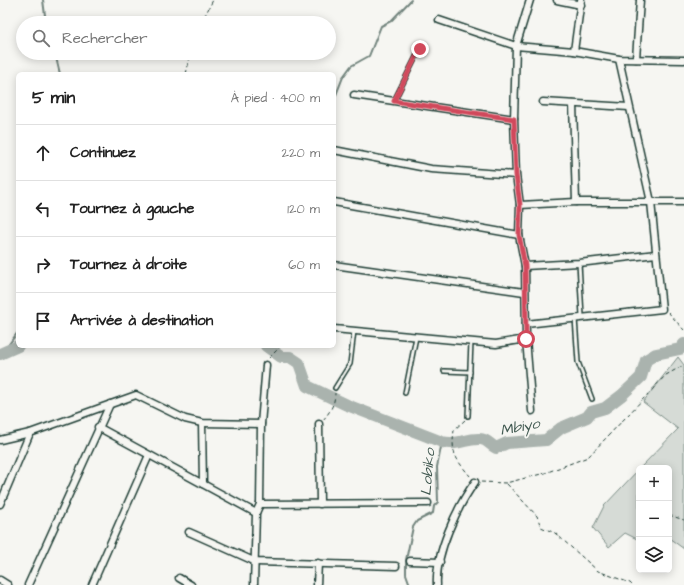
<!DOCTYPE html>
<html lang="fr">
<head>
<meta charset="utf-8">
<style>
	:root { --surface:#fff; --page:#f2f2f2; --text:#222; --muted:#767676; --line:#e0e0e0 }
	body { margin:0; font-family:"Architects Daughter",sans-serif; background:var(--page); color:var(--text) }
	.controls { position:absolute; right:12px; bottom:12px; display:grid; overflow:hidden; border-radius:6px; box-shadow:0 2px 10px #0003 }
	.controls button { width:36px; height:36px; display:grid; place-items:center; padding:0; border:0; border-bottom:1px solid var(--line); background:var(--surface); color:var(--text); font:20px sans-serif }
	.stop { position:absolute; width:12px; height:12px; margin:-9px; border:3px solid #d1495b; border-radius:50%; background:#fff }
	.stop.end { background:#d1495b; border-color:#fff; box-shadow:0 1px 4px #0008 }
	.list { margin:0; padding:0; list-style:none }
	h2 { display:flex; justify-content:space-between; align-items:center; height:52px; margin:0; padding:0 16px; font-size:17px }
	h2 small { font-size:13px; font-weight:400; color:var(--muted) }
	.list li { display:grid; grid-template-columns:26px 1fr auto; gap:12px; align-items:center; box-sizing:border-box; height:56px; padding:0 16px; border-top:1px solid var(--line) }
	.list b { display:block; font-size:15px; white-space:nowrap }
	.list em { font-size:13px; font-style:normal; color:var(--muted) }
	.icon { flex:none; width:22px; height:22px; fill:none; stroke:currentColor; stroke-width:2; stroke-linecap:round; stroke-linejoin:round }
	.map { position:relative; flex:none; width:684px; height:585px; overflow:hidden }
	.search { position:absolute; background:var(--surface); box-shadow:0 2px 10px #0003; left:16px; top:16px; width:320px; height:44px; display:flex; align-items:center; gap:10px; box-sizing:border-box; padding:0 14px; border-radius:22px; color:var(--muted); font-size:15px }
	.panel { position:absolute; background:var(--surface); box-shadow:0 2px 10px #0003; left:16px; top:72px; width:320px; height:276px; border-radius:6px }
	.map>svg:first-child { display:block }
	.green { fill:#d6dbd6; stroke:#7a8c85 }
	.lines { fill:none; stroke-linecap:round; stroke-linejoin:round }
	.stream { stroke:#72847d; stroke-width:2 }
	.river { stroke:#aab3ae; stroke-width:12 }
	.service-casing { stroke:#1f3d34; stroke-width:6 }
	.minor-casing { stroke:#1f3d34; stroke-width:9 }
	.path { stroke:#1f3d34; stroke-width:1; stroke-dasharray:4 3; stroke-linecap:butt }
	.service { stroke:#f6f6f2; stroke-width:3 }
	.minor { stroke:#f6f6f2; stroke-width:6 }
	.route { stroke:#d1495b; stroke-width:5 }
	.labels { text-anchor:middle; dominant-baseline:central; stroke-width:3.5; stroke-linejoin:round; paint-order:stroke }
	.water-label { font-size:15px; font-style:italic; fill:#425a52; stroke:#f6f6f2 }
</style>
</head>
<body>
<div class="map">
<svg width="684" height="585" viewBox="0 0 684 585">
	<rect width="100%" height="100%" fill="#f6f6f2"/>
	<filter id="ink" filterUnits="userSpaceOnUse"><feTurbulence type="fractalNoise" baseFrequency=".025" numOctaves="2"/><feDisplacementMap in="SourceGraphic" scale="8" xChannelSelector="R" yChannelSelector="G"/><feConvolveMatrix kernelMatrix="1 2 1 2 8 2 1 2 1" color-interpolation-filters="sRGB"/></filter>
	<g filter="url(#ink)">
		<g class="green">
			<path d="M678,357l6,8v184l-15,-11v-70h-29l38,-39 -35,-27z"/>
			<path d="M639,469v71l-14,-7 -16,14 -16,-19 11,-22z"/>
		</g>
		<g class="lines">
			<g class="stream">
				<path d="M43,0l3,23"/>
				<path d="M55,53l5,21"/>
				<path d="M334,100l9,-23 8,-11 18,-10 12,-30 10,-5 20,-21"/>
				<path d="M3,352l15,-20"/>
				<path d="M410,585l-4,-11v-14l7,-33 4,-6 16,-8 1,-7 4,-4 -1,-35 5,-25"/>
			</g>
			<g class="river">
				<path d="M266,346l15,11h9l9,6 8,23 40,19 95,37c17,4 24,-4 38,-3 7,0 10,6 16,9l11,-5 39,-3 15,-12 26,-11 4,-5 14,-4 17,-13 19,-18 5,-17 10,-6 24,-5 4,-5"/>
				<path d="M0,354l18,-8"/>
			</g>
			<g class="service-casing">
				<g id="service">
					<path d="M394,101l26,-52"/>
					<path d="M579,263l3,53"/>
					<path d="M575,318l3,44 14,37"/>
					<path d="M444,371l26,1"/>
					<path d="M335,388l15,-24 4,-33"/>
					<path d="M405,393l11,-56"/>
					<path d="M468,416l3,-74"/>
				</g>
			</g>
			<g class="minor-casing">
				<g id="minor">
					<path d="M530,0l-14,46 -2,73 2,56 4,30 -1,30 6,31 1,73 6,72"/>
					<path d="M557,0l24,5"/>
					<path d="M439,20l77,26 58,5 45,8 65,1"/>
					<path d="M574,51l7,-51"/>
					<path d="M636,59l4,-59"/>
					<path d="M354,95l160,24"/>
					<path d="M543,102l86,5"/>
					<path d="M573,104l3,98"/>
					<path d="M334,150l97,19 85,6"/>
					<path d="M334,202l185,33"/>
					<path d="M520,205l56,-3h108"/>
					<path d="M334,265l190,27"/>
					<path d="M525,266l54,-3 77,-9"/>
					<path d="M526,324l136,-15 -11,-107 -32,-143"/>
					<path d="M334,329l162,15 30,-5"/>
					<path d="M202,423l1,61"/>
					<path d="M319,424l1,80"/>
					<path d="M98,427l158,86"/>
					<path d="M0,440l30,-7 106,-38 49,24 17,4 59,1"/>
					<path d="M0,504l30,-71"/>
					<path d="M260,504l168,-1"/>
					<path d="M189,532l67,30 140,4"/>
					<path d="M410,561l30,1"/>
					<path d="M179,578l12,7"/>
					<path d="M0,580l8,5"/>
					<path d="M28,585l82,-181"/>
					<path d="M92,585l57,-130"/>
					<path d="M254,585l2,-72 4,-9 1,-80 5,-59"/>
					<path d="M317,585l1,-22"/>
					<path d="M437,585c-2,-31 20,-78 38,-103"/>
				</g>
			</g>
			<g class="path">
				<path d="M201,23l12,-23"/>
				<path d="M186,74l5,-21"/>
				<path d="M668,312l16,18"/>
				<path d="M269,358l12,-12"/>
				<path d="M323,420c7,-8 12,-16 12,-27"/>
				<path d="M465,420l-11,10c-3,24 1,28 16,46"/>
				<path d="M481,482l25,1 39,-10 43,-16 78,-82 18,-10"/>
				<path d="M507,484l30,32 4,11 14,6 43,38 32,12 2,2"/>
				<path d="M669,515l15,5"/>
			</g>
			<use href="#service" class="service"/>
			<use href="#minor" class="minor"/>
		</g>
	</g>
	<g class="lines" filter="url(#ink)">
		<path class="route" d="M420,49l-26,52 120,18 2,56 4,30 -1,30 6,31 1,73"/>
	</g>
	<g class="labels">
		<g class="water-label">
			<text transform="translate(520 427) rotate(-11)">Mbiyo</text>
			<text transform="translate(428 472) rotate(-85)">Lobiko</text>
		</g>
	</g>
</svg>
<div class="controls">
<button>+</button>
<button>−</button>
<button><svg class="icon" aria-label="layers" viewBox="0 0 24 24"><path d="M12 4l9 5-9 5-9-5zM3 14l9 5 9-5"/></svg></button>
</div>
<div class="stop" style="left:526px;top:339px"></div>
<div class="stop end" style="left:420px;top:49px"></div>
<div class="search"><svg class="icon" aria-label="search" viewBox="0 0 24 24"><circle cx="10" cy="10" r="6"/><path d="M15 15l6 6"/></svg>Rechercher</div>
<section class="panel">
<h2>5 min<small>À pied · 400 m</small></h2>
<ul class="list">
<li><svg class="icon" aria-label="ahead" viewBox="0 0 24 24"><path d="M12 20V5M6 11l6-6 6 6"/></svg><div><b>Continuez</b></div><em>220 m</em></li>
<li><svg class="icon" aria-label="left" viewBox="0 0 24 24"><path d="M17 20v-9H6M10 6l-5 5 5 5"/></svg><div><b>Tournez à gauche</b></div><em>120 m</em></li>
<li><svg class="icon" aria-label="right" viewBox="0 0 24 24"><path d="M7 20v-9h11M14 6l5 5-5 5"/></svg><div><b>Tournez à droite</b></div><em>60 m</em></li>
<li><svg class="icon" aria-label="arrive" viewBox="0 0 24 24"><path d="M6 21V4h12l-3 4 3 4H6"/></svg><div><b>Arrivée à destination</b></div></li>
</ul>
</section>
</div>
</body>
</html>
